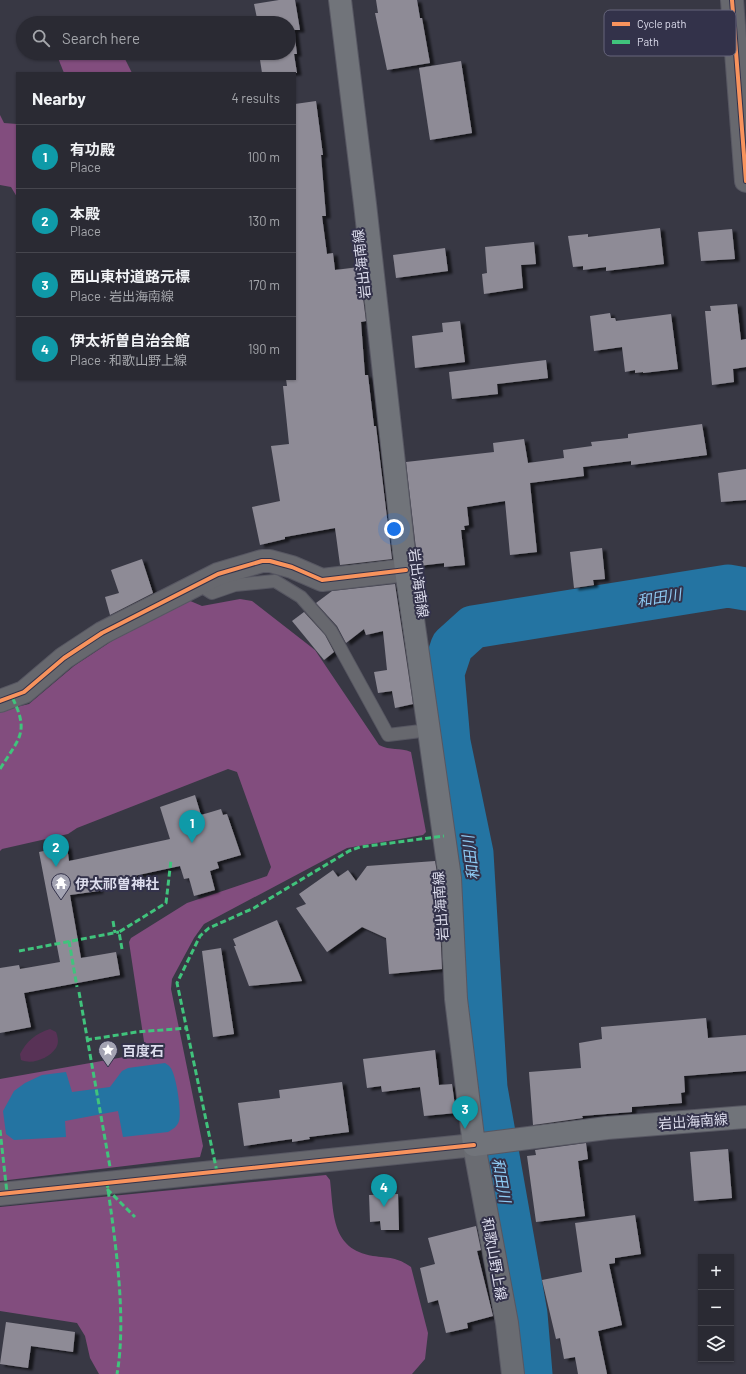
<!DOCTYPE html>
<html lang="en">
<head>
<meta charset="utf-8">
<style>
	:root { --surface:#2a2a33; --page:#32323b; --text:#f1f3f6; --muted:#a5a7ac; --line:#46464e; --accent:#95b2f1 }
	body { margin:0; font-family:Barlow,"Noto Sans JP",sans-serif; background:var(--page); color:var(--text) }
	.controls { position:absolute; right:12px; bottom:12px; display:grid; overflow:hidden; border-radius:0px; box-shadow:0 1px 3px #0004 }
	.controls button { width:36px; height:36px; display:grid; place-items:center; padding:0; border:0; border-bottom:1px solid var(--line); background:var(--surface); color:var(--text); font:20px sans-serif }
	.you { position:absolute; left:394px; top:529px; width:14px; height:14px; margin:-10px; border:3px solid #fff; border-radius:50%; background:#1a73e8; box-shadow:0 0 0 6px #1a73e833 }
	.badge { display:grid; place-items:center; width:26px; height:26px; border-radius:50%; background:var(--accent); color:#fff; font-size:13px; font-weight:700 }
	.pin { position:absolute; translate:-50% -33px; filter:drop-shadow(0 1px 2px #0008) }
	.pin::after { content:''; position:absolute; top:21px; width:14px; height:12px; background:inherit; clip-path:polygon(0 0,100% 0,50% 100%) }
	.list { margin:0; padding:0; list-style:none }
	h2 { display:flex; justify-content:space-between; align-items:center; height:52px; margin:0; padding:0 16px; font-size:17px }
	h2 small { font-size:13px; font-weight:400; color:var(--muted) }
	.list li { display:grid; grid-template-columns:26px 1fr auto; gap:12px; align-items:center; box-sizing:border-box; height:64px; padding:0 16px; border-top:1px solid var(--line) }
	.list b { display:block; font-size:15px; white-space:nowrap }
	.list p { margin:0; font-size:13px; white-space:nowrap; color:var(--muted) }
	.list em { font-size:13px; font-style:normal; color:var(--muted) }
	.icon { flex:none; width:22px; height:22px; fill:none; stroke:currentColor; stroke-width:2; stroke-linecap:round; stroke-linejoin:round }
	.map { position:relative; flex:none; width:746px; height:1374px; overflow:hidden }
	.search { position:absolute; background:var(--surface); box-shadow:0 1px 3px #0004; left:16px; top:16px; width:280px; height:44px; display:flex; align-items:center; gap:10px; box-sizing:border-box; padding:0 14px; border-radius:22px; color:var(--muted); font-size:15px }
	.panel { position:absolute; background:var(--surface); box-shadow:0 1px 3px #0004; left:16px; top:72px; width:280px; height:308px; border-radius:0px }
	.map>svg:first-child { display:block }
	.green { fill:#583256 }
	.forest { fill:#824d7e }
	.water { fill:#2474a2 }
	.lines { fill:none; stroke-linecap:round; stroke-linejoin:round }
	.river { stroke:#2474a2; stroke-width:43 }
	.building { fill:#8e8b96; filter:url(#shadow) }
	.service-casing { stroke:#575762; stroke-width:14 }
	.minor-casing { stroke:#575762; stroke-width:24 }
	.secondary-casing { stroke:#575762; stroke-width:24 }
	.primary-casing { stroke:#575762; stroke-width:24 }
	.service { stroke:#67686e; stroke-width:12 }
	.minor { stroke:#67686e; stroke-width:22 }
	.secondary { stroke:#6a6c72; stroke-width:22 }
	.primary { stroke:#71747a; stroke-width:22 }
	.quiet { stroke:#40c37c; stroke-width:3; stroke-dasharray:6 3; stroke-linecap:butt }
	.cycleway-casing { stroke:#33324a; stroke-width:6 }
	.cycleway { stroke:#f8935d; stroke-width:4 }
	.labels { text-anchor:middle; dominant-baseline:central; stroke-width:4; stroke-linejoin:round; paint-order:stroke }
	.street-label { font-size:14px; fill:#dddded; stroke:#33324a }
	.poi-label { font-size:14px; font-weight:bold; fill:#dddded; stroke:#33324a; text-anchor:start }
	.water-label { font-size:15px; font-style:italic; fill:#8fcbf4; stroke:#33324a }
	.key { fill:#33324a; stroke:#66657b; stroke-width:1 }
	.key-label { font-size:11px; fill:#dddded }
</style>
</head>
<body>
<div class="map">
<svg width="746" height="1374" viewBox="0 0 746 1374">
	<defs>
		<filter id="shadow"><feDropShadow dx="4.5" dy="2.5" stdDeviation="1" flood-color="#0009"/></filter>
	</defs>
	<rect width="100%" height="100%" fill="#383844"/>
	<path class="green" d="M50,1029l6,3c2,5 3,11 0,16 -7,10 -23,17 -35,12l-1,-6c6,-12 16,-21 30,-25z"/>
	<g class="forest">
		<path d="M56,53h66l10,20h-68z"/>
		<path d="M0,115l4,8 13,1v73l-6,-10 -11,-2z"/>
		<path d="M240,599l12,2 63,49 64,95c11,6 21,2 32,7l15,80 -3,3 -76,13 -143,76 -10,14 -22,41 -1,10 32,157 -3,11 -200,24v-102l141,-25 4,-6 -16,-106 2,-4 56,-35 80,-27 4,-9 -34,-95 -9,-3 -151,59 -9,6 -66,15 -2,2v-140l29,-7 45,-38 50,-33 64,-33 14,6z"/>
		<path d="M326,1175l4,5c4,34 1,69 43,76 16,2 24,1 38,11l17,66 -3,26 -13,15h-313l-9,-16 -5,-22 -8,-13 -77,-12v-104z"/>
	</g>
	<path class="water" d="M165,1063c1,1 4,2 5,4 6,6 12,46 9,54 -2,6 -6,8 -11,11l-45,5 -5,-26 -53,10 1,16 -52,3 -8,-6 -3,-23 11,-20 11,-8 17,-8 24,-3 6,20 38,-5 12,-16 6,-3z"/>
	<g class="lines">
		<path class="river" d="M531,1374l-5,-60 -40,-226 -14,-235 -23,-111 -6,-69 9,-27 21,-19 255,-41 18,3"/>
	</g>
	<g class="building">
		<path d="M279,0h16l5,30h-6l3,24h-3l3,19h-35l-3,-20h30v-30h-31l-4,-19z"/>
		<path d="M376,0h41l3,18h2l8,45 -43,7 -12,-57h3z"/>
		<path d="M461,61l11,72 -42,7 -11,-72z"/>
		<path d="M316,101l7,54h-2l5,61h-4l5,38 6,-1 2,17 24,-3 7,54 -5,1 4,53h3l6,51h2l16,133 -52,6 -5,-37 -50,9v2l-25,6 -8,-38 28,-6 -9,-55 18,-2 -6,-58h4l-1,-7h9v-275z"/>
		<path d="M660,228l4,36 -58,7v-4l-23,3v-4l-10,1 -5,-31 20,-2v3z"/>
		<path d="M732,229l3,30 -34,2 -3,-29z"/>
		<path d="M534,242l2,22 -15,1 2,23 -39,6 -2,-20 5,-1 -2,-26z"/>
		<path d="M445,248l3,23 -52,7 -3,-23z"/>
		<path d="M737,304l4,36 5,-1v28l-13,2 1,13 -22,3 -7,-74h6l-1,-5z"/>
		<path d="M610,313l1,5h4l1,3 55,-7 7,55 -35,4v-1l-8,1v-3l-10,2 -3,-25 -28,4 -4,-35z"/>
		<path d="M460,321l5,41 -50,6 -3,-32 31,-4 -1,-9z"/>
		<path d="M546,360l2,18 -51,6 1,10 -46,5 -3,-27z"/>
		<path d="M702,424l5,31 -76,10v-4l-48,6 1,9 -54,7 7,69 -27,3 -5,-54 -38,6 2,18 -5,1 1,4h-4l4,35 -21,2v-4l-26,3 -12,-104 88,-10 -1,-9 31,-4 4,24 36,-5 -1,-8 29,-4 -1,-4 37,-4v-4z"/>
		<path d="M746,469v31l-25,2 -3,-29z"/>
		<path d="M602,548l3,31 -12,1 1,5 -20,3 -4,-36z"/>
		<path d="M142,559l11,34 -43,22 -5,-18 14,-4 -8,-23z"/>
		<path d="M395,584l18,120 -18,4 -3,-17 -14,2 -4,-21 13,-2 -4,-39 -17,4 -2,-6 -18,14 -9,-17 -21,-23 16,-12z"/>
		<path d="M304,612l21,23 9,17 -10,8 -32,-39z"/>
		<path d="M195,795l6,20 20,-6 2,6 4,-1 14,41 -24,7 2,6 -9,3 5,19 -21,6 -5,-18 -5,1 -4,-13 -83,18 2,7 -29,4 11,63 35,-6 4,23 -96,18 7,34 -31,6v-65l19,-3 1,4 40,-7 -21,-110 28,-6 2,15 101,-22 -10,-32z"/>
		<path d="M435,861l3,18 4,90 -53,5 -3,-36 -24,-11 -35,25 -31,-44 10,-4 -7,-10 34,-24 5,7 10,-7 8,11 11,-15z"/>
		<path d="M277,920l25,61 -53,5 -15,-40h2l-3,-7z"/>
		<path d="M221,948l13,86 -21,3 -11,-86z"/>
		<path d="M706,1018l2,20 38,-3v36l-62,5 1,16 -4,1 1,10 -50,4v5l-50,4 1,2 -50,7 -4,-53 52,-4 -2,-25 23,-4 -1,-12z"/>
		<path d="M435,1050l4,35 13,-1 4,29 -32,3 -4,-29 -38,5 -1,-6 -14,2 -4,-29z"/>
		<path d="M342,1082l7,50 -40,5 1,2 -18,3v-3l-48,7 -6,-43 42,-5 -1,-8z"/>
		<path d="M586,1143l2,16 -10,2 7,55 -49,6 -9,-66 9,-1 -1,-5z"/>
		<path d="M728,1149l4,49 -38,3 -4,-49z"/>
		<path d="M398,1194l1,36h-18l-1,-9 -10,1 -1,-27z"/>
		<path d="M635,1215l6,39 -26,4v5l-6,1 13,61 -24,6 9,43h-29l-3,-17 -11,2 -4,-21 -4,1 -14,-59 40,-8 -7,-49z"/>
		<path d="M476,1226l5,24 -4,1 16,65 -26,7 1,5 -22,5 -8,-33 -10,3 -8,-35 15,-4 -7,-26z"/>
		<path d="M6,1322l69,10 -2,20 -42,-6 -3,22 -28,-4z"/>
	</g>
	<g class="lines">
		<g class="service-casing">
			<path id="service" d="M198,584l14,9 23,-8 40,-4 26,16 30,34 57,104 41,-5"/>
		</g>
		<g class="minor-casing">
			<g id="minor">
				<path d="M732,0l14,181"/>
				<path d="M0,701l24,-9 40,-34 38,-25 116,-59 44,-13h8l22,6 30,13 84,-10"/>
				<path d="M0,1194l474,-49"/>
			</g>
		</g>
		<g class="secondary-casing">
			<path id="secondary" d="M474,1145l33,178 6,51"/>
		</g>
		<g class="primary-casing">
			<path id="primary" d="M340,0l25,204 41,366 44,308 6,121 18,146 133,-17 139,-11"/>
		</g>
		<use href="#service" class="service"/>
		<use href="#minor" class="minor"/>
		<use href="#secondary" class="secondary"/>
		<use href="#primary" class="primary"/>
		<g class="quiet">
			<path d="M0,769c19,-31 30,-36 12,-72"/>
			<path d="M99,885l23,-5"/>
			<path d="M113,921l2,12"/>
			<path d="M69,941l8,46"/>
			<path d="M122,949l-3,-17 47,-29 5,-43"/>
			<path d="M19,951l100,-19"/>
			<path d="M79,992l31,175"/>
			<path d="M86,1040l51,-8 50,-4"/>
			<path d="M0,1130l7,63"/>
			<path d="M217,1172l-40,-189 23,-47 9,-8 45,-20 95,-57 11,-4 84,-11"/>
			<path d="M107,1182c8,58 20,135 10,192"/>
			<path d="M107,1189l28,28"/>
		</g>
		<g class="cycleway-casing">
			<g id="cycleway">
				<path d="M732,0l14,181"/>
				<path d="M0,701l24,-9 40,-34 38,-25 116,-59 44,-13h8l22,6 30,13 84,-10"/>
				<path d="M0,1194l474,-49"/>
			</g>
		</g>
		<use href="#cycleway" class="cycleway"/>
	</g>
	<defs>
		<g id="temple-pin" transform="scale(1)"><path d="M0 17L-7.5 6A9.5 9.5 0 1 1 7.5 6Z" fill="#a3a3b2" stroke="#33324a"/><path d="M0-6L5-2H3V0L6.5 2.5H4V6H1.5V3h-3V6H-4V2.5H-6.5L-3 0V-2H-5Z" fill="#fff"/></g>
		<g id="sight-pin" transform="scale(1)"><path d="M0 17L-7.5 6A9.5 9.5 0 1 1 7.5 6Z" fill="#a3a3b2" stroke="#33324a"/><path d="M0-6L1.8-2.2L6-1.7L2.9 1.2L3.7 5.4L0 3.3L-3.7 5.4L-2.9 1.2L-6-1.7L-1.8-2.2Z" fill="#fff"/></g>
	</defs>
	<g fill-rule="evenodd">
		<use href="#temple-pin" x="61" y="883"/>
		<use href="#sight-pin" x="108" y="1050"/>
	</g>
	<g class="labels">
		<g class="street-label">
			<text transform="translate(361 264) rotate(-96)">岩出海南線</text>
			<text transform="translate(419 583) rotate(82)">岩出海南線</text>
			<text transform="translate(440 906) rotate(-94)">岩出海南線</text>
			<text transform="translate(693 1121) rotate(-4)">岩出海南線</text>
			<text transform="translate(495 1259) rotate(80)">和歌山野上線</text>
		</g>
		<g class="poi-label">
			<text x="75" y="883">伊太祁曽神社</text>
			<text x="122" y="1050">百度石</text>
		</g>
		<g class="water-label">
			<text transform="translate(659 597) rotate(-9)">和田川</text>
			<text transform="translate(470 858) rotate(-97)">和田川</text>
			<text transform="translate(502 1180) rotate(80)">和田川</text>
		</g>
	</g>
	<rect x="604" y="10" width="132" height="46" rx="6" class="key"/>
	<rect x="612" y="22" width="18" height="4" fill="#f8935d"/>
	<rect x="612" y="40" width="18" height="4" fill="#40c37c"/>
	<g class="key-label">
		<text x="637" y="28">Cycle path</text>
		<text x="637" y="46">Path</text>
	</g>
</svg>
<div class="controls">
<button>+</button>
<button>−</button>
<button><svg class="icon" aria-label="layers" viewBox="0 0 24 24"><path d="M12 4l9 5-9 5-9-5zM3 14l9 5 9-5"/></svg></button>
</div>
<div class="you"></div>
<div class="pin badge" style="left:192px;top:843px;background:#0f9aa8">1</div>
<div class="pin badge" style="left:56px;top:867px;background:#0f9aa8">2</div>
<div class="pin badge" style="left:465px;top:1129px;background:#0f9aa8">3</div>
<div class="pin badge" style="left:384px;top:1207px;background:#0f9aa8">4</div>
<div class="search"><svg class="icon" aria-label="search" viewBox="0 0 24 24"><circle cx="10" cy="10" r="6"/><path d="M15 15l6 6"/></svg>Search here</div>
<section class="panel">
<h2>Nearby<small>4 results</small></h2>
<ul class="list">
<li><span class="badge" style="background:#0f9aa8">1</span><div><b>有功殿</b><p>Place</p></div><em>100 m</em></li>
<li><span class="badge" style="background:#0f9aa8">2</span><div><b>本殿</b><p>Place</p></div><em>130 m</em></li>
<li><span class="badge" style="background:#0f9aa8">3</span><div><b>西山東村道路元標</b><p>Place · 岩出海南線</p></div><em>170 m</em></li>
<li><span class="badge" style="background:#0f9aa8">4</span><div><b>伊太祈曽自治会館</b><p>Place · 和歌山野上線</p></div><em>190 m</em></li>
</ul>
</section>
</div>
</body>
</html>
